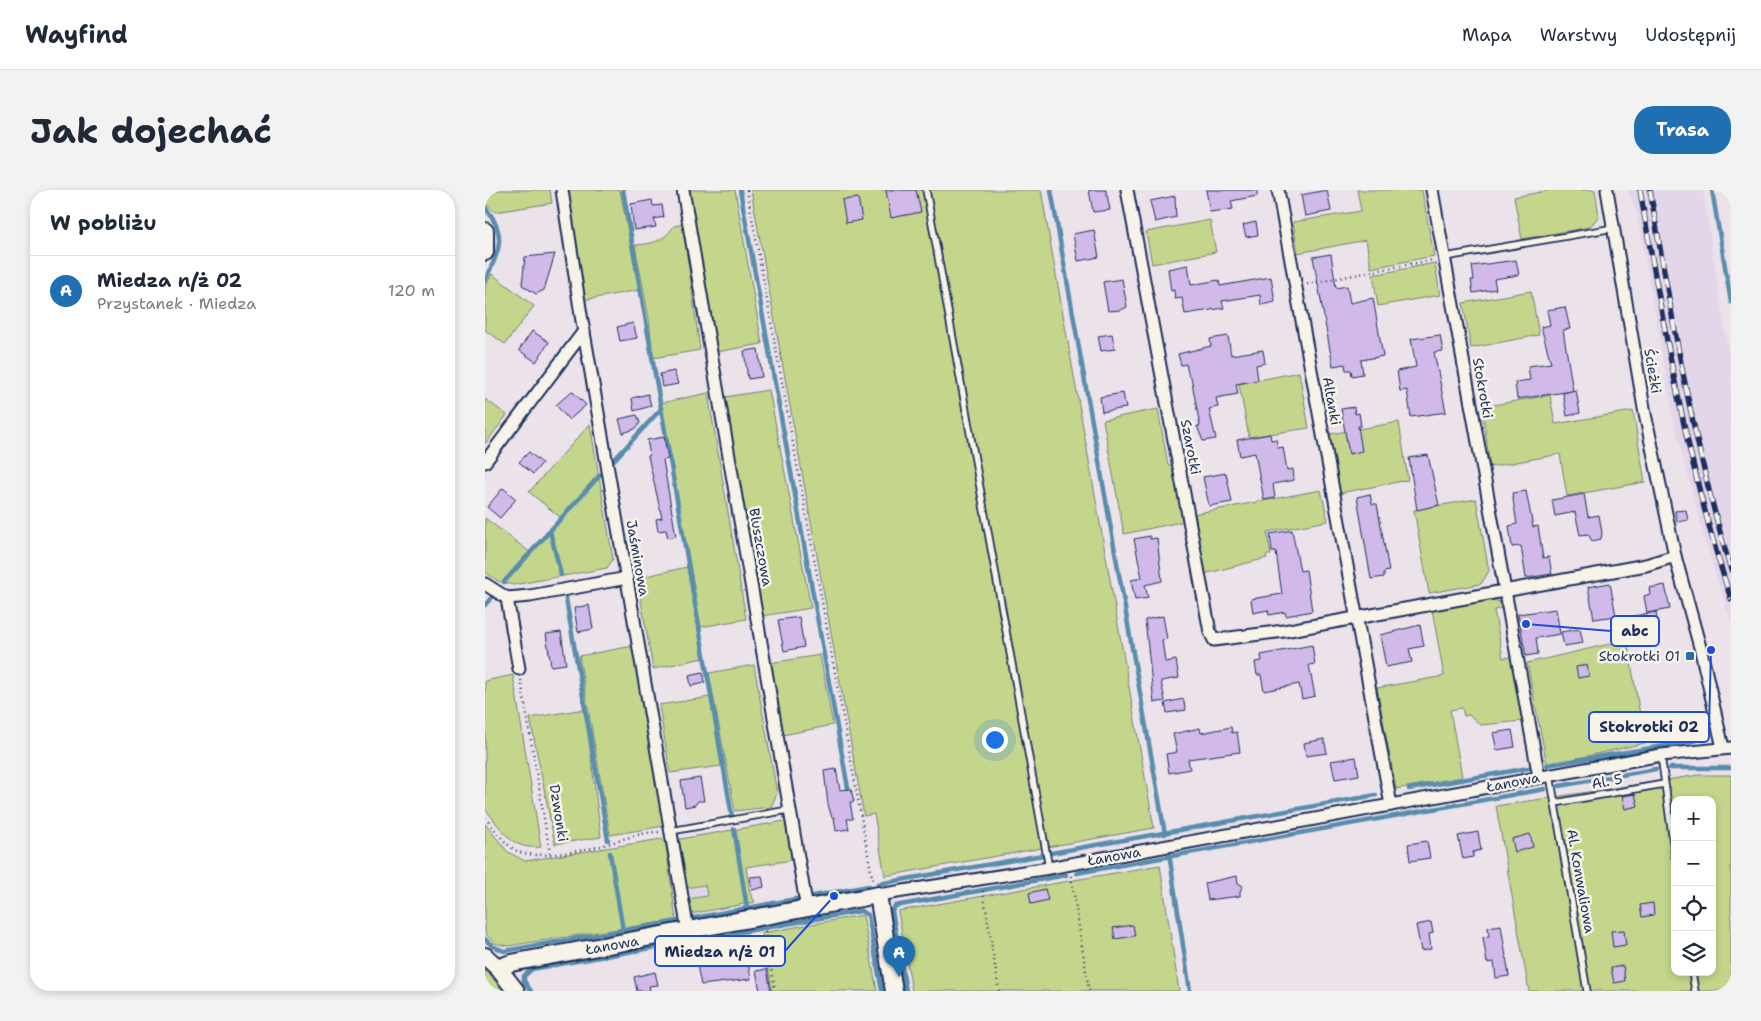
<!DOCTYPE html>
<html lang="pl">
<head>
<meta charset="utf-8">
<style>
	:root { --surface:#fff; --page:#f2f2f3; --text:#1f2937; --muted:#747a83; --line:#e0e1e3; --accent:#1f6fb2 }
	body { margin:0; font-family:"Shantell Sans",sans-serif; background:var(--page); color:var(--text) }
	.controls { position:absolute; right:15px; bottom:15px; display:grid; overflow:hidden; border-radius:10px; box-shadow:0 2px 8px #0003 }
	.controls button { width:45px; height:45px; display:grid; place-items:center; padding:0; border:0; border-bottom:1px solid var(--line); background:var(--surface); color:var(--text); font:25px sans-serif }
	.you { position:absolute; left:509px; top:549px; width:18px; height:18px; margin:-12px; border:4px solid #fff; border-radius:50%; background:#1a73e8; box-shadow:0 0 0 8px #1a73e833 }
	.badge { display:grid; place-items:center; width:32px; height:32px; border-radius:50%; background:var(--accent); color:#fff; font-size:16px; font-weight:700 }
	.pin { position:absolute; translate:-50% -41px; filter:drop-shadow(0 1px 2px #0008) }
	.pin::after { content:''; position:absolute; top:26px; width:18px; height:15px; background:inherit; clip-path:polygon(0 0,100% 0,50% 100%) }
	.list { margin:0; padding:0; list-style:none }
	h2 { display:flex; justify-content:space-between; align-items:center; height:65px; margin:0; padding:0 20px; font-size:21px }
	h2 small { font-size:16px; font-weight:400; color:var(--muted) }
	.list li { display:grid; grid-template-columns:32px 1fr auto; gap:15px; align-items:center; box-sizing:border-box; height:70px; padding:0 20px; border-top:1px solid var(--line) }
	.list b { display:block; font-size:19px; white-space:nowrap }
	.list p { margin:0; font-size:16px; white-space:nowrap; color:var(--muted) }
	.list em { font-size:16px; font-style:normal; color:var(--muted) }
	.icon { flex:none; width:28px; height:28px; fill:none; stroke:currentColor; stroke-width:2; stroke-linecap:round; stroke-linejoin:round }
	.map { position:relative; flex:none; width:1246px; height:801px; overflow:hidden; border-radius:20px }
	header { display:flex; align-items:center; gap:30px; box-sizing:border-box; height:70px; padding:0 25px; background:var(--surface); border-bottom:1px solid var(--line) }
	header strong { font-size:24px }
	nav { display:flex; gap:28px; margin-inline-start:auto; font-size:18px }
	.intro { display:flex; align-items:center; justify-content:space-between; box-sizing:border-box; height:120px; padding:0 30px }
	h1 { margin:0; font-size:35px }
	.button { padding:12px 22px; border-radius:20px; background:var(--accent); color:#fff; font-size:18px; font-weight:700 }
	main { display:flex; gap:30px; padding:0 30px }
	aside { flex:1; background:var(--surface); border-radius:20px; box-shadow:0 2px 8px #0003 }
	.map>svg:first-child { display:block }
	.built { fill:#e4d6e9 }
	.green { fill:#c4d68b; stroke:#708274; fill-rule:evenodd }
	.lines { fill:none; stroke-linecap:round; stroke-linejoin:round }
	.stream { stroke:#598dad; stroke-width:4.5 }
	.building { fill:#d1baea; stroke:#1b2f5e }
	.lane-casing { stroke:#1b2f5e; stroke-width:9 }
	.street-casing { stroke:#1b2f5e; stroke-width:15 }
	.secondary-casing { stroke:#1b2f5e; stroke-width:20 }
	.path { stroke:#1b2f5e; stroke-width:2.5; stroke-dasharray:1 4; stroke-linecap:butt }
	.lane { stroke:#f7f3e8; stroke-width:5.5 }
	.street { stroke:#f7f3e8; stroke-width:11 }
	.secondary { stroke:#f7f3e8; stroke-width:16 }
	.rail-casing { stroke:#1b2f5e; stroke-width:5.5 }
	.rail { stroke:#f7f3e8; stroke-width:4; stroke-dasharray:11; stroke-linecap:butt }
	.poi-dot { fill:#1f6fb2; stroke:#f7f3e8; stroke-width:2 }
	.labels { text-anchor:middle; dominant-baseline:central; stroke-width:5; stroke-linejoin:round; paint-order:stroke }
	.street-label { font-size:14px; fill:#1b2f5e; stroke:#f7f3e8 }
	.poi-label { font-size:14px; fill:#1b2f5e; stroke:#f7f3e8; text-anchor:end }
	.leader { fill:none; stroke:#1d4ed8; stroke-width:2 }
	.callout-dot { fill:#1d4ed8; stroke:#f7f3e8; stroke-width:2 }
	.callout { fill:#f7f3e8; stroke:#1d4ed8; stroke-width:2 }
	.callout-label { font-size:15px; text-anchor:middle; font-weight:bold; fill:#1b2f5e }
</style>
</head>
<body>
<header>
<strong>Wayfind</strong>
<nav><a>Mapa</a><a>Warstwy</a><a>Udostępnij</a></nav>
</header>
<div class="intro"><h1>Jak dojechać</h1><a class="button">Trasa</a></div>
<main>
<aside>
<h2>W pobliżu<small></small></h2>
<ul class="list">
<li><span class="badge">A</span><div><b>Miedza n/ż 02</b><p>Przystanek · Miedza</p></div><em>120 m</em></li>
</ul>
</aside>
<div class="map">
<svg width="1246" height="801" viewBox="0 0 1246 801">
	<rect width="100%" height="100%" fill="#ece2e9"/>
	<filter id="ink" filterUnits="userSpaceOnUse"><feTurbulence type="fractalNoise" baseFrequency=".02" numOctaves="2"/><feDisplacementMap in="SourceGraphic" scale="10" xChannelSelector="R" yChannelSelector="G"/><feConvolveMatrix kernelMatrix="1 2 1 2 8 2 1 2 1" color-interpolation-filters="sRGB"/></filter>
	<g filter="url(#ink)">
		<g class="built">
			<path d="M1143,0h75l28,180v252l-26,-81 -31,-119 -37,-209z"/>
			<path d="M220,695l2,11 -20,3 -2,-11z"/>
		</g>
		<g class="green">
			<path d="M0,0h65l2,13 -57,9 -10,-9z"/>
			<path d="M81,0h54l19,100 -55,10z"/>
			<path d="M203,0h47l27,154 -46,8z"/>
			<path d="M266,0h290l113,638 -269,48 -11,-62 -10,2z"/>
			<path d="M872,0h65l12,66 -63,12 -5,-28 -68,13 -5,-31 68,-11z"/>
			<path d="M1066,0h44l4,26 -9,11 -68,12 -8,-42z"/>
			<path d="M725,30l6,32 -64,12 -6,-32z"/>
			<path d="M198,34l17,126 -47,8 -4,-39 -14,-74c18,-1 29,-4 39,-19z"/>
			<path d="M950,73l5,32 -62,11 -5,-31z"/>
			<path d="M7,84l42,32 -29,38 -20,-14v-43z"/>
			<path d="M1046,101l8,44 -68,13 -8,-45z"/>
			<path d="M814,182l10,56 -60,9 -10,-53z"/>
			<path d="M284,200l42,218 -49,8 -37,-219z"/>
			<path d="M223,203l38,226 -45,8 -40,-224z"/>
			<path d="M1065,205l5,29 78,-13 12,71 -78,14 -7,-42 -70,13 -8,-60z"/>
			<path d="M0,209l22,16 -22,29z"/>
			<path d="M673,219l10,56h7l10,56 -61,13 -21,-114z"/>
			<path d="M914,232l9,58 -68,13 -10,-59z"/>
			<path d="M105,234l23,135 -6,9 -94,17 -15,-4 -13,-9v-54l46,35 30,-35 -32,-26z"/>
			<path d="M836,300l7,31 -61,11 4,23h-5l1,3 -63,16 -11,-60z"/>
			<path d="M991,309l13,72 -8,13 -52,9 -15,-83z"/>
			<path d="M202,377l16,91 -50,11 -16,-91z"/>
			<path d="M1007,409l9,4 1,5 -8,2 9,48 8,-1 11,64 -41,4 -12,-10 -5,1 -2,-8 -12,2 12,67 -66,12 -19,-101 67,-12 -12,-67z"/>
			<path d="M1142,450l18,103 -98,22 -20,-102z"/>
			<path d="M148,456l31,180 -54,9 -31,-179z"/>
			<path d="M335,465l13,70 -50,10 -13,-72z"/>
			<path d="M269,475l23,128 -6,14 -36,4 -26,-138z"/>
			<path d="M28,485l28,172c-31,3 -37,-16 -56,-38v-128z"/>
			<path d="M225,507l11,69 -51,7 -11,-68z"/>
			<path d="M100,519l16,128 -46,7 -25,-126z"/>
			<path d="M1214,585h32v216h-202l-33,-185zM1190,610h37v172h-37z"/>
			<path d="M300,631l7,39 -46,7 4,26 5,9 -65,12 -3,-15 20,-3 -2,-11 -20,3 -8,-38 3,-11z"/>
			<path d="M0,634l23,28 17,9 137,-22 4,6 10,75 -168,26 -14,-3 -9,-10z"/>
			<path d="M675,675l19,126h-267l-14,-80z"/>
			<path d="M378,725l14,76h-105l-10,-58z"/>
			<path d="M0,780l19,21h-19z"/>
		</g>
		<g class="lines">
			<g class="stream">
				<path d="M138,0l109,626"/>
				<path d="M255,0l108,598"/>
				<path d="M566,0l114,644"/>
				<path d="M1227,0l19,112"/>
				<path d="M0,17c23,29 14,43 0,74"/>
				<path d="M129,270l47,-51"/>
				<path d="M65,341l11,44"/>
				<path d="M19,392l96,-107"/>
				<path d="M81,409l42,241"/>
				<path d="M0,415l7,-8"/>
				<path d="M1062,575l147,-24"/>
				<path d="M1185,578h61"/>
				<path d="M1074,596l97,-17"/>
				<path d="M924,599l120,-21"/>
				<path d="M249,639l13,79"/>
				<path d="M125,663l13,77"/>
				<path d="M566,663l325,-58"/>
				<path d="M684,663l21,138"/>
				<path d="M592,683l468,-84"/>
				<path d="M393,694l165,-29"/>
				<path d="M328,706l56,-10"/>
				<path d="M209,728l107,-20"/>
				<path d="M0,749l7,7 12,5 174,-30"/>
				<path d="M46,801l-7,-10v-5l8,-7 329,-58 7,4 14,76"/>
				<path d="M421,801l-14,-80 3,-5 171,-31"/>
			</g>
		</g>
		<g class="building">
			<path d="M401,0h30l5,22 -30,6z"/>
			<path d="M604,0h17l4,20 -17,2z"/>
			<path d="M721,0h51v6l-26,5 2,8 -23,3z"/>
			<path d="M842,0l4,21 -26,5 -4,-21z"/>
			<path d="M690,6l1,21 -21,5 -5,-21z"/>
			<path d="M373,8l4,22 -16,3 -4,-23z"/>
			<path d="M167,10l1,6 9,-1 2,12 -10,2 2,8 -22,3 -3,-26z"/>
			<path d="M771,32l2,13 -12,2 -3,-12z"/>
			<path d="M609,40l5,27 -21,4 -5,-27z"/>
			<path d="M70,64l-11,36 -8,4 -14,-9 3,-28z"/>
			<path d="M846,64l5,34 11,-2 3,17 23,-5 10,58 -22,4 2,14 -11,2 -1,-6h-5l-1,-6 -12,2 -20,-109z"/>
			<path d="M1031,70l3,15 -25,4 2,10 -23,4 -2,-13h3l-2,-14z"/>
			<path d="M703,75l3,20 28,-5 1,6 51,-9 4,25 -14,3 -1,-10 -38,6 2,7 -39,6 -3,-16 -7,1 -1,-9 -3,1 -3,-22z"/>
			<path d="M637,89l5,28 -6,3 -13,1 -5,-29z"/>
			<path d="M1080,117l5,22 -7,1 10,61 -56,8 -2,-17 15,-2 -2,-14 23,-3 -10,-36 9,-2 -3,-15z"/>
			<path d="M148,133l4,15 -17,3 -3,-14z"/>
			<path d="M47,141l17,11 -13,20 -17,-12z"/>
			<path d="M627,144l3,15 -14,2 -3,-15z"/>
			<path d="M955,145l3,16 -9,1 12,60 -35,5 -4,-27 -7,1 -3,-20 19,-4 -5,-28z"/>
			<path d="M743,146l3,19 32,-5 2,13 -9,2 2,15 -22,4 2,10 -22,4 2,9 -9,2 7,30 -13,2 -6,-15h3l-9,-49h-2l-3,-13 -5,1 -3,-11 33,-8 -1,-7z"/>
			<path d="M273,159l4,28 -14,2 -4,-28z"/>
			<path d="M189,181l4,13 -16,3 -2,-13z"/>
			<path d="M1091,200l4,23 -13,3 -4,-23z"/>
			<path d="M87,201l14,14 -17,15 -13,-15z"/>
			<path d="M638,203l3,15 -24,4 -2,-15z"/>
			<path d="M163,204l3,12 -17,5 -2,-13z"/>
			<path d="M869,217l1,7 4,-1 2,13h-3l4,25 -13,3 -8,-45z"/>
			<path d="M152,225l3,8 -5,6 -12,4 -4,-14z"/>
			<path d="M785,244l1,6 5,-1 2,9 5,-1 4,23 6,-1 1,11 -21,4 2,14 -11,2 -9,-47 -15,3 -3,-16z"/>
			<path d="M179,247l4,22 -5,1 13,76 -8,2 -2,-8 -8,1 -2,-12 6,-1 -14,-62 2,-1 -3,-15z"/>
			<path d="M44,262l13,11 -9,11 -14,-12z"/>
			<path d="M943,265l11,50 -22,5 -8,-52z"/>
			<path d="M741,283l6,29 -23,4 -6,-29z"/>
			<path d="M18,298l13,11 -16,19 -13,-11z"/>
			<path d="M1041,301l7,36 5,-1 5,32 6,-1 3,17 -26,4 -5,-32 -9,1 -3,-21 8,-2 -5,-31z"/>
			<path d="M885,304l2,10h5l12,67 -5,1v5l-13,2 -14,-82z"/>
			<path d="M1099,304l4,23 11,-2 3,18 -1,6 -9,2 -4,-7 -8,1 -5,-23 -20,4 -3,-16z"/>
			<path d="M1201,320l2,10 -11,2 -2,-11z"/>
			<path d="M807,340l8,41 6,-1 6,41 -26,5 -1,-4 -16,3 -1,-5 -15,3 -2,-14 31,-5 -6,-42h-4l-2,-18z"/>
			<path d="M665,346v3l7,-1 5,43 -17,4 3,13 -13,2 -4,-20 11,-2 -8,-39z"/>
			<path d="M1125,393l6,33 -22,3 -6,-32z"/>
			<path d="M1180,395l5,24 -23,4 -3,-17 6,-2 -1,-6z"/>
			<path d="M104,415l4,24 -15,3 -4,-24z"/>
			<path d="M1071,419l4,25 -24,4 2,16 -12,2 -8,-42z"/>
			<path d="M1171,422l3,21 -38,6 -4,-20z"/>
			<path d="M678,426l4,23 -5,1 3,22 11,-2 3,18 -18,3 4,20 -11,2 -9,-83z"/>
			<path d="M314,427l5,30 -20,4 -6,-31z"/>
			<path d="M935,435l4,21 -15,3 3,13 -26,5 -6,-32z"/>
			<path d="M1095,439l3,14 -19,3 -3,-14z"/>
			<path d="M76,442l5,32 -15,2 -5,-32z"/>
			<path d="M827,455l3,19 -6,1 6,31 -13,3 -3,-15 -35,7 -3,-16h-4l-2,-13 7,-1 -1,-6z"/>
			<path d="M1102,475l2,11 -11,2 -2,-11z"/>
			<path d="M218,482l2,11 -14,3 -2,-11z"/>
			<path d="M698,509l3,11 -19,3 -2,-10z"/>
			<path d="M746,537l1,6 5,-1 3,20 -52,7 2,10 -21,4 -3,-19 11,-2 -4,-18 27,-6 1,5z"/>
			<path d="M1027,540l3,17 -18,3 -4,-17z"/>
			<path d="M839,549l3,14 -21,3 -2,-13z"/>
			<path d="M871,567l3,18 -24,4 -4,-18z"/>
			<path d="M351,579l4,21 11,-1 3,13h-4l3,17h-6l2,10 -13,2 -2,-14 -2,1 -4,-14 -4,-33z"/>
			<path d="M215,588l4,23h-6l-3,4 -10,2 -4,-26z"/>
			<path d="M1150,604l3,12 -13,3 -3,-13z"/>
			<path d="M993,642l3,18 -8,2v5l-10,2 -5,-23z"/>
			<path d="M1045,644l3,13 -18,5 -3,-13z"/>
			<path d="M942,651l3,17 -20,3 -2,-17z"/>
			<path d="M277,686l2,11 -12,3 -2,-13z"/>
			<path d="M752,686l1,7 5,3 -3,5v5l-32,4 -3,-17z"/>
			<path d="M560,699l3,11 -17,4 -2,-11z"/>
			<path d="M1168,713l1,12 -12,2 -2,-12z"/>
			<path d="M946,732l2,11 -4,1 2,15 -10,2 -5,-26z"/>
			<path d="M648,735l2,11 -20,3 -2,-11z"/>
			<path d="M1016,735l8,51 -13,2 -2,-16 -7,1 -4,-26 6,-1 -1,-9z"/>
			<path d="M1139,740l2,15 -13,2 -2,-16z"/>
			<path d="M262,766l4,23 -50,6 -4,-20z"/>
			<path d="M1138,776l2,15 -11,2 -3,-15z"/>
			<path d="M282,779l4,22h-11l-4,-20z"/>
			<path d="M170,782l3,13 -9,1 1,5h-13l-3,-14z"/>
		</g>
		<g class="lines">
			<g class="lane-casing">
				<g id="lane">
					<path d="M441,0l123,678"/>
					<path d="M960,67l169,-29"/>
					<path d="M1176,565l14,102"/>
					<path d="M1065,585l37,216"/>
					<path d="M1070,613l109,-19"/>
					<path d="M186,641l117,-21"/>
					<path d="M1207,782l3,19"/>
				</g>
			</g>
			<g class="street-casing">
				<g id="street">
					<path d="M77,0l19,125 107,616"/>
					<path d="M198,0l124,719"/>
					<path d="M642,0l83,442 4,8 70,-9 220,-40 142,-26 29,-9"/>
					<path d="M793,0l113,615"/>
					<path d="M947,0l107,587"/>
					<path d="M1122,0l38,224 30,142 26,95 22,97"/>
					<path d="M0,272l99,-131"/>
					<path d="M0,394l22,14 23,-2 97,-18"/>
					<path d="M22,408l12,71"/>
					<path d="M393,705l171,-27 612,-113 70,-7"/>
				</g>
			</g>
			<g class="secondary-casing">
				<g id="secondary">
					<path d="M0,41v21"/>
					<path d="M0,766l13,12 18,23"/>
					<path d="M13,778l13,-5 367,-68 16,96"/>
				</g>
			</g>
			<g class="path">
				<path d="M262,0l126,692"/>
				<path d="M822,94l125,-24"/>
				<path d="M36,490l29,174"/>
				<path d="M0,628c9,10 19,26 32,33 18,9 67,0 87,-6 18,-5 36,-13 55,-13"/>
				<path d="M586,686l18,115"/>
				<path d="M498,701l16,100"/>
				<path d="M280,741l10,60"/>
			</g>
			<use href="#lane" class="lane"/>
			<use href="#street" class="street"/>
			<use href="#secondary" class="secondary"/>
			<g class="rail-casing">
				<g id="rail">
					<path d="M1155,0c24,138 47,276 91,409"/>
					<path d="M1165,0c22,128 43,255 81,380"/>
				</g>
			</g>
			<use href="#rail" class="rail"/>
		</g>
	</g>
	<rect class="poi-dot" x="1200" y="461" width="10" height="10" rx="2.5"/>
	<g class="labels">
		<g class="street-label">
			<text transform="translate(1168 181) rotate(80)">Ścieżki</text>
			<text transform="translate(998 198) rotate(80)">Stokrotki</text>
			<text transform="translate(847 211) rotate(80)">Altanki</text>
			<text transform="translate(706 257) rotate(79)">Szarotki</text>
			<text transform="translate(276 357) rotate(80)">Bluszczowa</text>
			<text transform="translate(153 368) rotate(80)">Jaśminowa</text>
			<text transform="translate(1122 591) rotate(-10)">Al. 5</text>
			<text transform="translate(1028 592) rotate(-11)">Łanowa</text>
			<text transform="translate(74 623) rotate(81)">Dzwonki</text>
			<text transform="translate(629 666) rotate(-10)">Łanowa</text>
			<text transform="translate(1096 691) rotate(80)">Al. Konwaliowa</text>
			<text transform="translate(127 755) rotate(-10)">Łanowa</text>
		</g>
		<g class="poi-label">
			<text x="1195" y="466">Stokrotki 01</text>
		</g>
	</g>
	<path class="leader" d="M1041 434L1126 441M1226 460L1224 537M349 706L300 761"/>
	<g class="callout-dot">
		<circle cx="1041" cy="434" r="5"/>
		<circle cx="1226" cy="460" r="5"/>
		<circle cx="349" cy="706" r="5"/>
	</g>
	<g class="callout">
		<rect x="1126" y="426" width="48" height="30" rx="5"/>
		<rect x="1104" y="522" width="120" height="30" rx="5"/>
		<rect x="170" y="746" width="130" height="30" rx="5"/>
	</g>
	<g class="callout-label">
		<text x="1150" y="446">abc</text>
		<text x="1164" y="542">Stokrotki 02</text>
		<text x="235" y="767">Miedza n/ż 01</text>
	</g>
</svg>
<div class="controls">
<button>+</button>
<button>−</button>
<button><svg class="icon" aria-label="locate" viewBox="0 0 24 24"><circle cx="12" cy="12" r="6"/><path d="M12 2v4M12 18v4M2 12h4M18 12h4"/></svg></button>
<button><svg class="icon" aria-label="layers" viewBox="0 0 24 24"><path d="M12 4l9 5-9 5-9-5zM3 14l9 5 9-5"/></svg></button>
</div>
<div class="you"></div>
<div class="pin badge" style="left:414px;top:787px">A</div>
</div>
</main>
</body>
</html>
